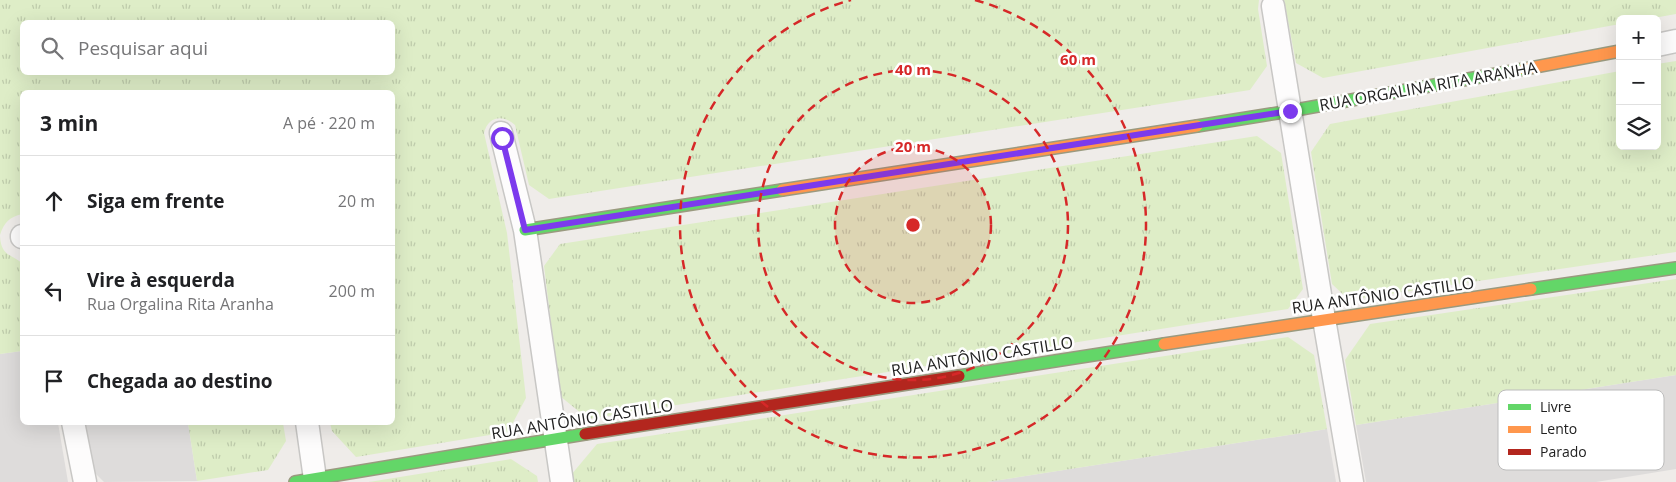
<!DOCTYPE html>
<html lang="pt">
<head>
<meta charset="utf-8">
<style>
	:root { --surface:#fff; --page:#f2f2f2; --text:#202124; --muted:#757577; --line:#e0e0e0 }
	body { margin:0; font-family:"Open Sans",sans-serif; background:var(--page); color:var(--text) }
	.controls { position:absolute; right:15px; top:15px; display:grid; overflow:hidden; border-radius:8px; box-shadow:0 5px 20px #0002 }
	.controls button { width:45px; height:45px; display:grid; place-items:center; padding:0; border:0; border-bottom:1px solid var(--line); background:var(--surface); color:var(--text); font:25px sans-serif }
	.stop { position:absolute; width:15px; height:15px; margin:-11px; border:4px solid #7c3aed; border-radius:50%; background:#fff }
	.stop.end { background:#7c3aed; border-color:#fff; box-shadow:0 1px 5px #0008 }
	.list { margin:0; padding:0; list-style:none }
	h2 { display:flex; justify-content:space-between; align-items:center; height:65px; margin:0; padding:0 20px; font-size:21px }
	h2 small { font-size:16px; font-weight:400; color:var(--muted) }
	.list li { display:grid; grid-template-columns:32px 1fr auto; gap:15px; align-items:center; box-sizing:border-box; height:90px; padding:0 20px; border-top:1px solid var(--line) }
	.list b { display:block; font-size:19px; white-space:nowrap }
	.list p { margin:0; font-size:16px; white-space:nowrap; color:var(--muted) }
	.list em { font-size:16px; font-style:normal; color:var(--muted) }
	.icon { flex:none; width:28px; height:28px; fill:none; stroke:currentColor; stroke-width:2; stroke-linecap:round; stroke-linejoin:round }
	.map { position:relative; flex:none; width:1676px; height:482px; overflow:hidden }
	.search { position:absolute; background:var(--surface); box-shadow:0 5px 20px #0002; left:20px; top:20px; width:375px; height:55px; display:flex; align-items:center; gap:12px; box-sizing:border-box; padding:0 18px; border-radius:8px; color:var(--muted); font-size:19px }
	.panel { position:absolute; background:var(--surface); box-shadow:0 5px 20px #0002; left:20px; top:90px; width:375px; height:335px; border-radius:8px }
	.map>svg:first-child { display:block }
	.residential { fill:#dedcdb }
	.grass { fill:url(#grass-tufts); fill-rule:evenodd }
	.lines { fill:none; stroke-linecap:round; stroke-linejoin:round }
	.street-casing { stroke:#c8c7c5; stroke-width:25 }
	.fast-casing { stroke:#9a9a7f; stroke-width:14 }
	.slow-casing { stroke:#9a9a7f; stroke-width:14 }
	.jam-casing { stroke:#9a9a7f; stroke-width:14 }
	.street { stroke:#fdfcfc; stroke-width:22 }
	.fast { stroke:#63d668; stroke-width:11 }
	.slow { stroke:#ff974d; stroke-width:11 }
	.jam { stroke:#b3261e; stroke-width:11 }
	.route { stroke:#7c3aed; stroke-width:6 }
	.ring { fill:none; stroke:#d62828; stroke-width:2.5; stroke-dasharray:9 6 }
	.labels { text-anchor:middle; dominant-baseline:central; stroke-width:5; stroke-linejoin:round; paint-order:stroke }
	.street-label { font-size:16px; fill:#212121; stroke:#fff }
	.key { fill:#fff; stroke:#bcbcbc; stroke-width:1 }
	.key-label { font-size:14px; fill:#212121 }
	.centre { fill:#d62828; stroke:#fff; stroke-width:2.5 }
	.ring-label { font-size:15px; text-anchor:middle; font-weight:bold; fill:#d62828; stroke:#fff; stroke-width:5; stroke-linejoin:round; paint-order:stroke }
</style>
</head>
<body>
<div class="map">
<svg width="1676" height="482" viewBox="0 0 1676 482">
	<defs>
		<pattern id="grass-tufts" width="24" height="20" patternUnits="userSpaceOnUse" patternTransform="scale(1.25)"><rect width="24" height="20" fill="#deedc7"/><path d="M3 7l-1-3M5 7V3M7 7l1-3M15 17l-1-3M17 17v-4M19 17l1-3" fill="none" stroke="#becbab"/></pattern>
	</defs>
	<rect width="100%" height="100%" fill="#efece9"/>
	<g class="residential">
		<path d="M22,351v71l36,1 10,59h-68v-128z"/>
		<path d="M1676,375v94l-80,13h-230l-10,-57z"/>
		<path d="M83,423h105l9,58 -93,1 -13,-13z"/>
		<path d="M1327,429l9,53h-349z"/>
	</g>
	<g class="grass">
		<path d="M0,0h1259l-1,9 9,57 -17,24 -701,109 -20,-14 -14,-60c-12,-11 -27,-9 -31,8l23,100 19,165 -18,34 -152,25 -24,-26 -2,-8 62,-1v-330h-370v122c-12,3 -18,8 -22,21zM22,22h370v50h-370z"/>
		<path d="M1284,0h392v14l-28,5h-28v5l-297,54 -27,-15z"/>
		<path d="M1676,61v191l-327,48 -17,-16 -21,-132 19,-28 290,-53v75h37v-82z"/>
		<path d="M1257,136l24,17 22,136 -15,20 -700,110 -28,-23 -16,-130 16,-22z"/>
		<path d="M0,236c1,20 11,18 22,27v88l-22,3z"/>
		<path d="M1676,279v96l-320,50 -11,-65 25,-36z"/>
		<path d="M1288,337l26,18 13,74 -340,53h-415l-1,-7 26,-31z"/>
		<path d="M188,423h95l3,18 -18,29 -71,11z"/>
		<path d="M511,459l26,17 1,6h-169z"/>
	</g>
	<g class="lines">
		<g class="street-casing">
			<g id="street">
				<path d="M1273,6l51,313 28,163"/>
				<path d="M1657,45l19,-4"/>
				<path d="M501,133l24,97 37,252"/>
				<path d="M22,236v1"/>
				<path d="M73,422l12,60"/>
				<path d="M307,422l8,57"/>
			</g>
		</g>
		<g class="fast-casing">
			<g id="fast">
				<path d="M1197,126l93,-15 234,-42"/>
				<path d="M525,230l257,-40"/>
				<path d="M1531,289l145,-21"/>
				<path d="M959,376l205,-32"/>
				<path d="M295,482l290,-48"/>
			</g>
		</g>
		<g class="slow-casing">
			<g id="slow">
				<path d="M1524,69l96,-18"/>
				<path d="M782,190l415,-64"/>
				<path d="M1164,344l367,-55"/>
			</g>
		</g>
		<g class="jam-casing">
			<path id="jam" d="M585,434l374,-58"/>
		</g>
		<use href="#street" class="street"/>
		<use href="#fast" class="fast"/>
		<use href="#slow" class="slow"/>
		<use href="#jam" class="jam"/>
	</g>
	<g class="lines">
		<path class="route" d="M502,138l23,92 765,-119"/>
	</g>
	<circle cx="913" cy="225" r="78" fill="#d62828" fill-opacity=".12"/>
	<g class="ring">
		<circle cx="913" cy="225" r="78"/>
		<circle cx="913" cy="225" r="155"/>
		<path d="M975 0A233 233 0 1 1 851 0"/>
	</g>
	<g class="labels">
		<g class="street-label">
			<text transform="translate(1428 86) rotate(-10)">RUA ORGALINA RITA ARANHA</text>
			<text transform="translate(1383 295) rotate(-8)">RUA ANTÔNIO CASTILLO</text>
			<text transform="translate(982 356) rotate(-9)">RUA ANTÔNIO CASTILLO</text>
			<text transform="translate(582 419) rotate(-9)">RUA ANTÔNIO CASTILLO</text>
		</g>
	</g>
	<rect x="1498" y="390" width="166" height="80" rx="8" class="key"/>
	<rect x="1508" y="404" width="23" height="6" fill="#63d668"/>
	<rect x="1508" y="426" width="23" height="7" fill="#ff974d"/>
	<rect x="1508" y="449" width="23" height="6" fill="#b3261e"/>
	<g class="key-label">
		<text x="1540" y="412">Livre</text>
		<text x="1540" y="434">Lento</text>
		<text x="1540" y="457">Parado</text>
	</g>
	<circle cx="913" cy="225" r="8" class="centre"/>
	<g class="ring-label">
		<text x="1078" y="65">60 m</text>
		<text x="913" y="75">40 m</text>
		<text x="913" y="152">20 m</text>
	</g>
</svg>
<div class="controls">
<button>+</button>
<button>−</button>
<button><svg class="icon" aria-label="layers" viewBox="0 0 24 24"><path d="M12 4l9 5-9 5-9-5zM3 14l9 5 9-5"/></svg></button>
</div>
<div class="stop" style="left:502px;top:138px"></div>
<div class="stop end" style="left:1290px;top:111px"></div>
<div class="search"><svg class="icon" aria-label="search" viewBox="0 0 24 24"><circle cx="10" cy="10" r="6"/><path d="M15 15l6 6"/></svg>Pesquisar aqui</div>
<section class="panel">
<h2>3 min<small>A pé · 220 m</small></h2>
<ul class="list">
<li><svg class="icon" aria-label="ahead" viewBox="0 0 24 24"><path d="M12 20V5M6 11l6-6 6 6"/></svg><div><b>Siga em frente</b></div><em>20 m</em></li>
<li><svg class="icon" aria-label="left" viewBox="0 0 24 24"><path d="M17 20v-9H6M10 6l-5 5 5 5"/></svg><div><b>Vire à esquerda</b><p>Rua Orgalina Rita Aranha</p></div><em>200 m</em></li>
<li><svg class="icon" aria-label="arrive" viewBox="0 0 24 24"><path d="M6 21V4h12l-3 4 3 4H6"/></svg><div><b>Chegada ao destino</b></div></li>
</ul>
</section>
</div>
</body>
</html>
